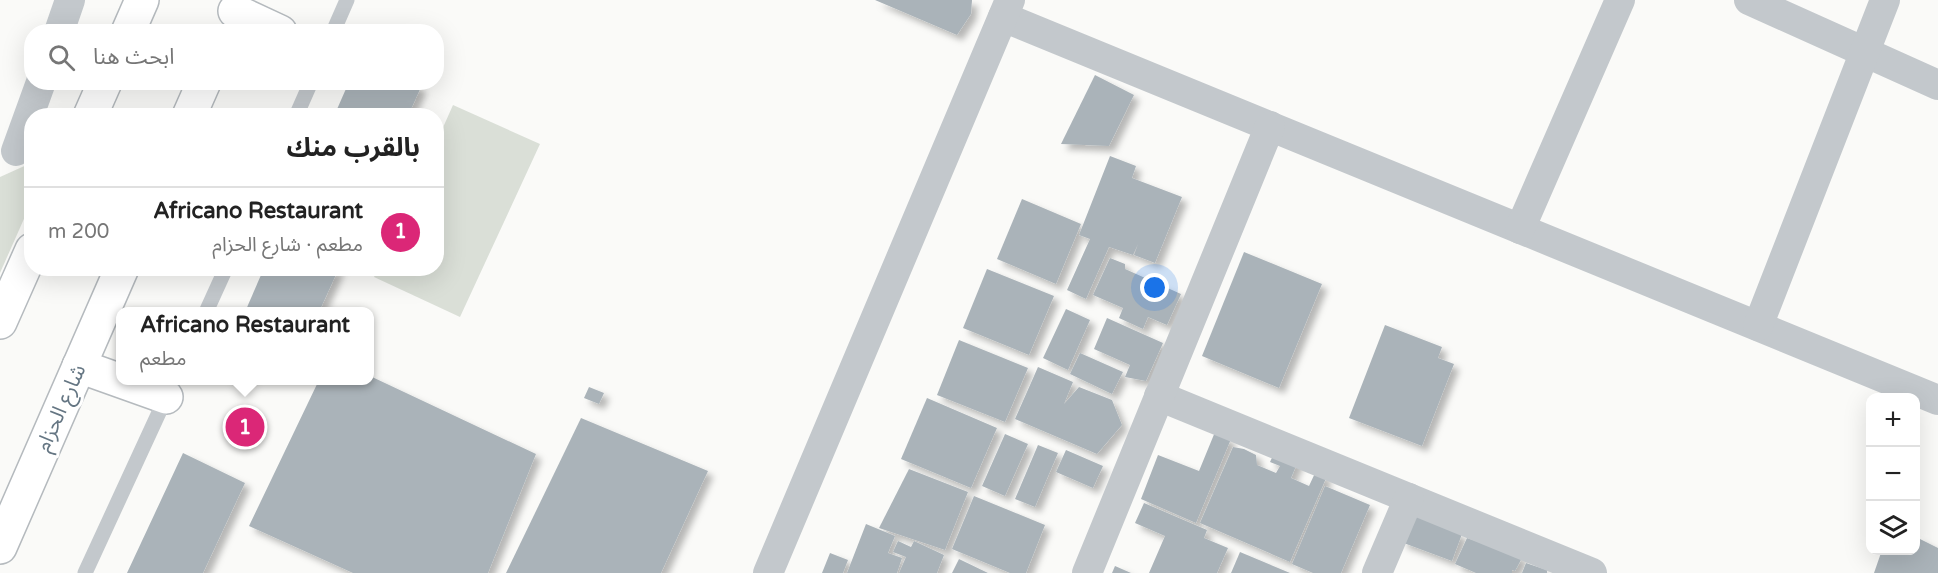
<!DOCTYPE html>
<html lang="ar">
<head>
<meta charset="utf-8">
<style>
	:root { --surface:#fff; --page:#f6f6f6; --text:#222; --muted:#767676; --line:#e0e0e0; --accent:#db2777 }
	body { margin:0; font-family:"Varela Round","Noto Sans Arabic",sans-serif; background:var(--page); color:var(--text); direction:rtl }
	.controls { position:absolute; right:18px; bottom:18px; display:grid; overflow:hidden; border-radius:12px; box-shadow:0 6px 24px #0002 }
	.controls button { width:54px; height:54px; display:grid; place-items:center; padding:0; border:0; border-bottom:2px solid var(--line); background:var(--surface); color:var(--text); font:30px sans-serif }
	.you { position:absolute; left:1155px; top:288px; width:21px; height:21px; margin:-15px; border:4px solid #fff; border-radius:50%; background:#1a73e8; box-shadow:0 0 0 9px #1a73e833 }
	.badge { display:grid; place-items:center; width:39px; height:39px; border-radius:50%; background:var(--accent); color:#fff; font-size:20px; font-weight:700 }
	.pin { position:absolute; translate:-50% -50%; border:3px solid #fff; box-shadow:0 2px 6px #0006 }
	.popup { position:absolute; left:116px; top:307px; width:258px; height:78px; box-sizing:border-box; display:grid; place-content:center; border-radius:12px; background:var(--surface); filter:drop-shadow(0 2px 4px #0005); font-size:20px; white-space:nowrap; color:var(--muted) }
	.popup b { font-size:22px; color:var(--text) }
	.popup::after { content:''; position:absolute; left:50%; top:100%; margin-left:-12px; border:12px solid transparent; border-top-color:var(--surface) }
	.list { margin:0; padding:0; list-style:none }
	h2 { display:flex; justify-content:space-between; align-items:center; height:78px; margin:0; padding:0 24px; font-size:26px }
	h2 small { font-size:20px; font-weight:400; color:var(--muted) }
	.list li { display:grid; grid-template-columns:39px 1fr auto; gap:18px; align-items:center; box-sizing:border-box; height:90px; padding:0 24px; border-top:2px solid var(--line) }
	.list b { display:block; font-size:22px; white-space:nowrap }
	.list p { margin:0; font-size:20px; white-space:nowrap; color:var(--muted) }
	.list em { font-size:20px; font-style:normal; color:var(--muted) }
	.icon { flex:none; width:33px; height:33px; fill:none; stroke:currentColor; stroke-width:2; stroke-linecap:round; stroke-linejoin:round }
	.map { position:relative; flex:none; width:1938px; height:573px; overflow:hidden; direction:ltr }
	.search { position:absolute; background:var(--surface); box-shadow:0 6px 24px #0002; left:24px; top:24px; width:420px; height:66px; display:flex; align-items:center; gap:15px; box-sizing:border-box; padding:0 21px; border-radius:24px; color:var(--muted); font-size:22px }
	.panel { position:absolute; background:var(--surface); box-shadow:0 6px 24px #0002; left:24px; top:108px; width:420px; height:168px; border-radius:24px; direction:rtl }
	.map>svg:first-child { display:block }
	.green { fill:#dadfd7 }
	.building { fill:#aab3b9; filter:url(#shadow) }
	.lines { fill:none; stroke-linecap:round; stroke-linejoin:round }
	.primary-casing { stroke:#b5babe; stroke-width:36 }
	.lane { stroke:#c3c8cc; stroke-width:15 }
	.street { stroke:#c3c8cc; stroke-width:30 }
	.primary { stroke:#fff; stroke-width:33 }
	.labels { text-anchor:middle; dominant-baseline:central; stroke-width:6; stroke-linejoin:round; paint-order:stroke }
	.street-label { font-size:21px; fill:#657683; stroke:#fff }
</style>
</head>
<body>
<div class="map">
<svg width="1938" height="573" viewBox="0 0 1938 573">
	<defs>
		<filter id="shadow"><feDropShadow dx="5.5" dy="5.5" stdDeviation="3" flood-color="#0004"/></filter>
	</defs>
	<rect width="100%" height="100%" fill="#fafaf8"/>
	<g class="green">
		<path d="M453,105l87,39 -80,173 -86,-40 4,-8 58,-1 1,-127z"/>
		<path d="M31,163v40l-31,70v-96z"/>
	</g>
	<g class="building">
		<path d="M875,0h97l-1,14 -14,21z"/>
		<path d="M1095,75l39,20 -25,51 -48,-2z"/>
		<path d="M349,82h61l11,5 -13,29h-74z"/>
		<path d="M1110,156l26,10 -4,12 50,19 -27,66 -21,-8 4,-11 -5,11 -24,-8 -23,52 -19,-9 23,-51 -11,-4z"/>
		<path d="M1022,199l59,25 -25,60 -59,-25z"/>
		<path d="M1244,252l78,32 -43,104 -77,-32z"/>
		<path d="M1110,258l15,6v5l56,25 -14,31 -19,-8 -5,12 -24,-11 4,-10 -30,-13z"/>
		<path d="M264,268h75l-20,44h-74z"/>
		<path d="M987,269l67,27 -25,59 -66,-27z"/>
		<path d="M1066,309l24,11 -22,50 -25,-12z"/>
		<path d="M1107,318l56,25 -17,38 -21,-4 5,-12 -36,-16z"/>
		<path d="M1385,325l57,22 -4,11 16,6 -32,82 -73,-28z"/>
		<path d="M959,340l69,28 -23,54 -68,-27z"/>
		<path d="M1080,353l43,19 -11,22 -42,-20z"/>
		<path d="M1038,367l35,15 -9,22 15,-17 33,13 10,25 -25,29 -82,-35z"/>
		<path d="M370,376l166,78 -48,119h-135l-104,-47 70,-146h51z"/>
		<path d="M589,387l15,6 -5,11 -15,-6z"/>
		<path d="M927,398l70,30 -26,60 -70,-29z"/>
		<path d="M581,418l127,53 -47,102h-155z"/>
		<path d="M1215,432l16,7 -35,84 -55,-24 17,-44 41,16z"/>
		<path d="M1005,434l23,10 -23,52 -23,-10z"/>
		<path d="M1038,445l20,8 -23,54 -20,-8z"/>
		<path d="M1233,447l11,2 12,6 1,10 19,8 4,-7 -10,-4 6,-13 23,10 -8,19 18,8 7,-15 11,5 -37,86 -90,-39z"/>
		<path d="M1066,450l37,16 -10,22 -37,-16z"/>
		<path d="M183,453l62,30 -42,90h-76z"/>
		<path d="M909,469l59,23 -23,58 -66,-22z"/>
		<path d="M1325,486l45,19 -29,68h-28l-21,-9z"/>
		<path d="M974,496l71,29 -19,48h-16l-58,-24z"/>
		<path d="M1144,503l63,27 -3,8 24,10 -11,25h-68l16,-37 -30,-13z"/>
		<path d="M1413,514l49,20 -10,27 -51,-19z"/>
		<path d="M866,524l29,12 -7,17 14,5 -5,15h-50z"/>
		<path d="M1916,537l22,11v25h-64l8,-23h34z"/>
		<path d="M1467,538l56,18 -8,15 -3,-1v3h-36l-21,-9z"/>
		<path d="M898,541l13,6 3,-6 30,14 -7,18h-38l7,-16 -13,-5z"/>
		<path d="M1240,552l50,21h-59z"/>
		<path d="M830,553l18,7 -5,13h-21z"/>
		<path d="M959,559l29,14h-36z"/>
		<path d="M1526,563l21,7v3h-25z"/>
		<path d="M1115,566l16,7h-19z"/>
	</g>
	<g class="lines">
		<g class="primary-casing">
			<g id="primary">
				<path d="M235,11l45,21"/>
				<path d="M128,32l14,-32"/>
				<path d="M90,116l15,-34"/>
				<path d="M189,116l15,-34"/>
				<path d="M0,322l32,-72"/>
				<path d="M79,366l87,31"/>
				<path d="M0,547l122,-279"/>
			</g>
		</g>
		<g class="lane">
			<path d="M333,32l14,-32"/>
			<path d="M296,116l15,-34"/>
			<path d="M206,312l20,-44"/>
			<path d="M85,573l89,-193"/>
		</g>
		<g class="street">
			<path d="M1749,0l189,85"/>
			<path d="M1003,17l935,383"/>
			<path d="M59,32l11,-32"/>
			<path d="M16,151l25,-69"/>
			<path d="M1520,229l100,-229"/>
			<path d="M1758,326l127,-326"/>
			<path d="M1159,396l433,177"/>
			<path d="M768,573l242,-573"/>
			<path d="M1087,573l183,-447"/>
			<path d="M1377,573l32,-75"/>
		</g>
		<use href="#primary" class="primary"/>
	</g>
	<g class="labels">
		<g class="street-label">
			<text transform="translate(61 408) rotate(-66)">شارع الحزام</text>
		</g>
	</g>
</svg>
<div class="controls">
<button>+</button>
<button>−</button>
<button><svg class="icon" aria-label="layers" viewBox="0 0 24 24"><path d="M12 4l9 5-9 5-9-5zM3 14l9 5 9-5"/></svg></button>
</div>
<div class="you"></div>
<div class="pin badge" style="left:245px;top:427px">1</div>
<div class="popup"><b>Africano Restaurant</b>مطعم</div>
<div class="search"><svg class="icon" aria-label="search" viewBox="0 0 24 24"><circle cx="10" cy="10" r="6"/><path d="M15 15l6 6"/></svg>ابحث هنا</div>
<section class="panel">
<h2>بالقرب منك<small></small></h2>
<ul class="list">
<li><span class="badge">1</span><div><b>Africano Restaurant</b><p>مطعم · شارع الحزام</p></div><em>200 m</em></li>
</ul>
</section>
</div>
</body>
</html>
